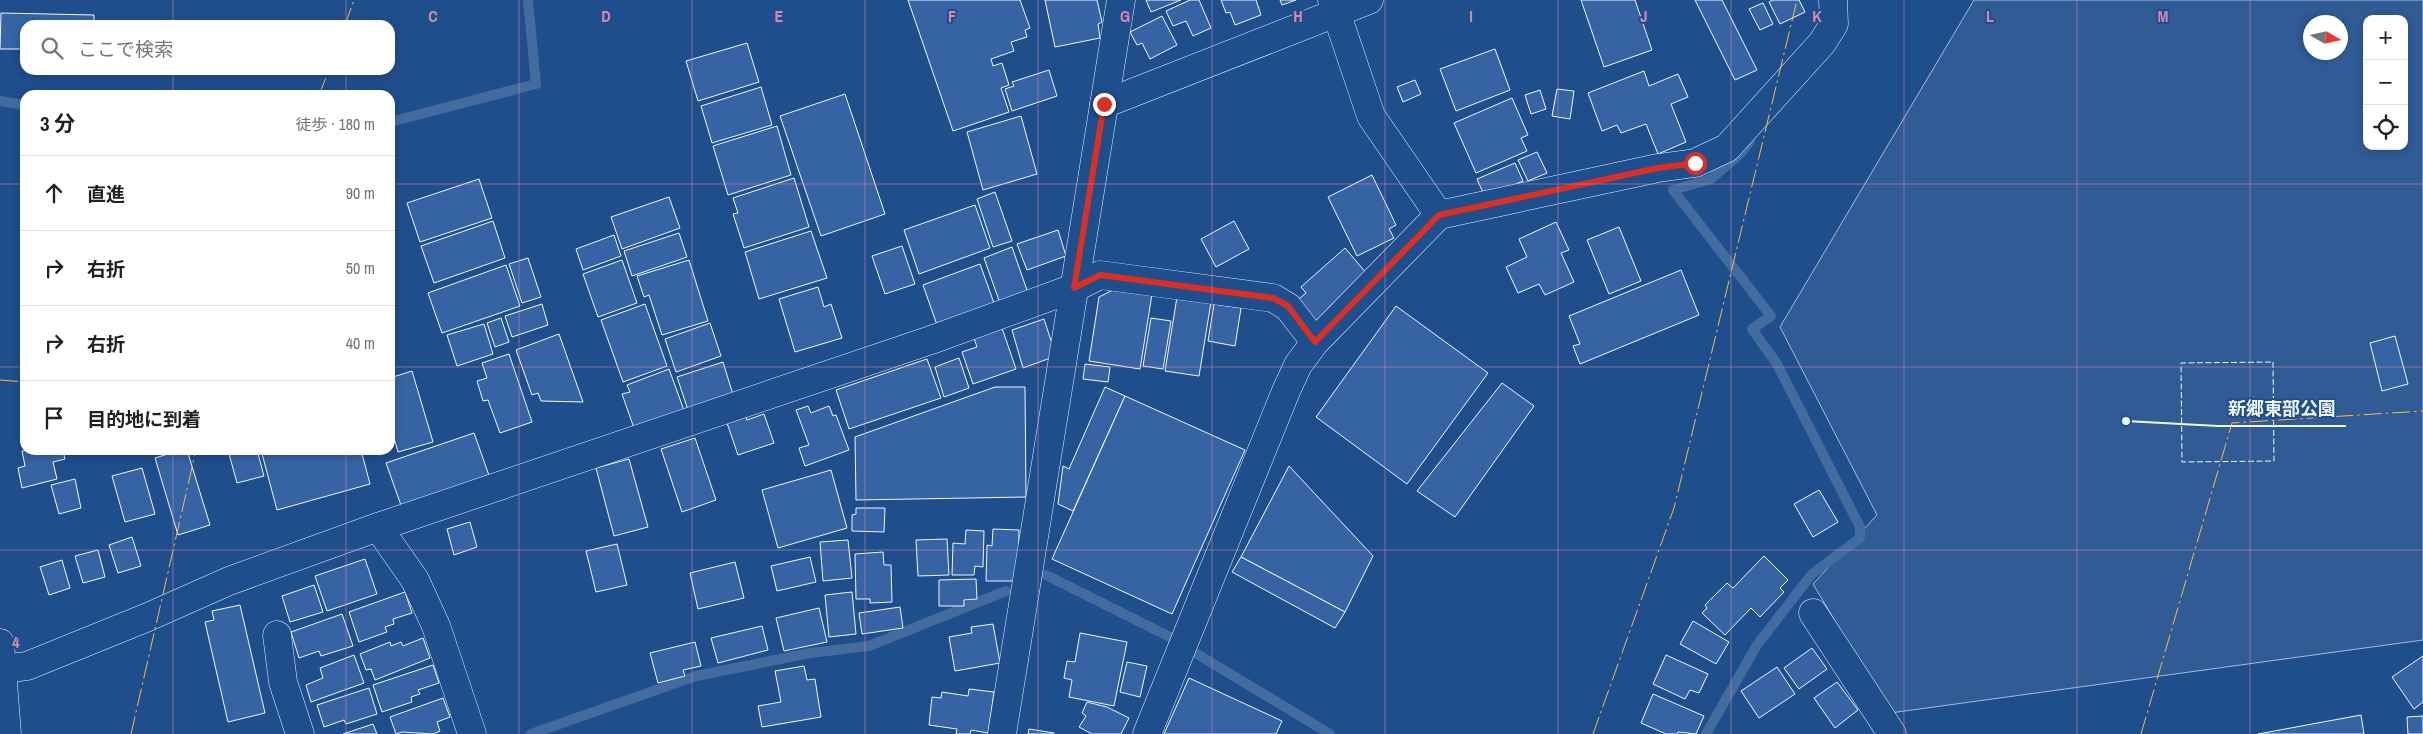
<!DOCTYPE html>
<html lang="ja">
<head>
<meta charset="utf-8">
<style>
	:root { --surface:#fff; --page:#f6f6f6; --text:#202124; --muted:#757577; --line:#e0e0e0 }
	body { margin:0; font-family:"Archivo Narrow","Noto Sans JP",sans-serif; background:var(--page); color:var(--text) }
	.controls { position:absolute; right:15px; top:15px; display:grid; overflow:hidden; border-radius:10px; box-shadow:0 2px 8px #0003 }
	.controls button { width:45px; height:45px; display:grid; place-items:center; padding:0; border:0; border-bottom:1px solid var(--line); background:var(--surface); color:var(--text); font:25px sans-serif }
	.compass { position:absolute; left:2303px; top:15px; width:45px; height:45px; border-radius:50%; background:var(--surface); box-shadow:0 2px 8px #0003; rotate:99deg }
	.stop { position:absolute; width:15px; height:15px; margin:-11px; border:4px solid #d93025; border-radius:50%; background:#fff }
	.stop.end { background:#d93025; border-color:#fff; box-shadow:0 1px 5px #0008 }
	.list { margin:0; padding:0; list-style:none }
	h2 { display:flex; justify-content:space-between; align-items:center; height:65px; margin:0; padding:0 20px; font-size:21px }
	h2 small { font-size:16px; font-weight:400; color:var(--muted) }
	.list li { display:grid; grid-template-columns:32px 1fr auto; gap:15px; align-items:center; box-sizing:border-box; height:75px; padding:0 20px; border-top:1px solid var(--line) }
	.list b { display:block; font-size:19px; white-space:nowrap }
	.list em { font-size:16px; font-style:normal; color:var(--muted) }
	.icon { flex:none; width:28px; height:28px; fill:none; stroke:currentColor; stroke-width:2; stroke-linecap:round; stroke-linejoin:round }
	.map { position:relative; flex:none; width:2423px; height:734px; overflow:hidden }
	.search { position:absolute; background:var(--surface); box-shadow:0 2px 8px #0003; left:20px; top:20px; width:375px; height:55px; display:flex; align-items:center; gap:12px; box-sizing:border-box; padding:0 18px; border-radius:15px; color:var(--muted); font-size:19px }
	.panel { position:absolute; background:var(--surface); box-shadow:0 2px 8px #0003; left:20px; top:90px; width:375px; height:365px; border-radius:15px }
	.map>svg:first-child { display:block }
	.green { fill:#305b95; stroke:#a8bbd7; fill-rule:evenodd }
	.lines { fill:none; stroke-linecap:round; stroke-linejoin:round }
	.stream { stroke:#446ba0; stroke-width:10 }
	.building { fill:#3563a3; stroke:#f2f6ff }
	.minor-casing { stroke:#f2f6ff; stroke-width:29 }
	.minor { stroke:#1f4e8c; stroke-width:28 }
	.fence { stroke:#f2f6ff; stroke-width:1; stroke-dasharray:6 2.5; stroke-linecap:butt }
	.power { stroke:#ffb74d; stroke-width:1; stroke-dasharray:18 4 2.5 4; stroke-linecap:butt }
	.route { stroke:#d93025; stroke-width:6 }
	.grid { fill:none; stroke:#da87ad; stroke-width:1; stroke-opacity:0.55 }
	.grid-label { font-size:16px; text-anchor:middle; font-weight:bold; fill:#da87ad; stroke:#1f4e8c; stroke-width:4; stroke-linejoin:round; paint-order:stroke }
	.leader { fill:none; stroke:#f2f6ff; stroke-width:2 }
	.callout-dot { fill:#f2f6ff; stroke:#1f4e8c; stroke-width:2 }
	.callout-label { font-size:18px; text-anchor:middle; font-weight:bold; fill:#f2f6ff; stroke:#1f4e8c; stroke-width:4; stroke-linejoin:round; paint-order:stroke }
</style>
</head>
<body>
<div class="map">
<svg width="2423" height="734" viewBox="0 0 2423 734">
	<rect width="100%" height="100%" fill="#1f4e8c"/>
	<path class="green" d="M1974,0h449v640l-533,73 -77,-129 64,-69 -97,-188zM2367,19h37v127h-37zM2310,22h30v30h-30z"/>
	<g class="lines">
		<g class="stream">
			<path d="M0,101l25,4"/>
			<path d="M390,122l146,-38 -8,-84"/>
			<path d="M1046,575l124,62"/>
			<path d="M1197,654l133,80"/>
			<path d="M531,734l165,-58 114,-23 59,-7 137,-55"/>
			<path d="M1706,734l51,-89 55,-71 48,-36v-11l-83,-163 -25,-35 19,-13 -98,-126 38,-11 30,-26 9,-12"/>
		</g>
	</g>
	<g class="building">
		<path d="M908,0h112l10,28 -5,2 2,7 -16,5 3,9 -23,8 2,7 9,-3 7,22 -8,3 8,24 -56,19z"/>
		<path d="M1045,0h52l5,22 -4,2 2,14 -45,9z"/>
		<path d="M1146,0h35l-30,12z"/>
		<path d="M1190,0h9l12,28 -18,8 -7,-15 -13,5 -7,-15z"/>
		<path d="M1221,0h35l5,15 -26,10 -5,-13 -4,1z"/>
		<path d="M1280,0h16l-14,5z"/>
		<path d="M1581,0h54l17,50 -48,17z"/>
		<path d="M1695,0h27l35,70 -22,10z"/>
		<path d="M1773,0h26l6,12 -25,12 -11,-22z"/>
		<path d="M1763,3l10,21 -13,6 -11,-21z"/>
		<path d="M1,13l93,2v10h-69v24h-25z"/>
		<path d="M1162,16l15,29 -27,14 -8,-16 -5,2 -7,-13z"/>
		<path d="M747,43l12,39 -61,19 -12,-40z"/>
		<path d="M1495,49l15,41 -54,21 -16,-42z"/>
		<path d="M1049,70l8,26 -45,15 -7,-22 9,-3 -2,-4z"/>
		<path d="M1644,71l5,15 29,-12 10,23 -17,7 15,38 -28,12 -12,-30 -25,9 -4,-8 -15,6 -14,-38z"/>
		<path d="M1415,80l6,14 -18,8 -6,-15z"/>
		<path d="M761,87l11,38 -60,18 -11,-37z"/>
		<path d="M1557,89l17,2 -4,28 -18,-3z"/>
		<path d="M1540,90l6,19 -15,5 -6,-19z"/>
		<path d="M845,94l40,120 -64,22 -41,-120z"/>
		<path d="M1512,98l16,37 -7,3 6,13 -51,22 -22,-50z"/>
		<path d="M1021,116l16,58 -54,16 -16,-58z"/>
		<path d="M777,126l14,49 -63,20 -15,-49z"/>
		<path d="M1537,152l10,21 -19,8 -10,-21z"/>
		<path d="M1515,163l8,18 -38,16 -8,-18z"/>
		<path d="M1372,175l24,50 -7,4 5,9 -37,18 -29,-59z"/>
		<path d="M794,178l15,49 -65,21 -11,-34 5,-1 -5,-15z"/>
		<path d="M479,179l13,39 -72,24 -13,-39z"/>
		<path d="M995,192l17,49 -19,6 -16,-48z"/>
		<path d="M669,197l11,31 -58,21 -11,-32z"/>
		<path d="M975,205l15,43 -71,26 -15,-44z"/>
		<path d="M493,221l12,37 -71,25 -13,-37z"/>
		<path d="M1234,221l15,28 -33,18 -15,-28z"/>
		<path d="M1556,222l13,28 -8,3 13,29 -29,13 -6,-11 -21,9 -12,-26 21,-10 -8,-18z"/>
		<path d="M1619,227l22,54 -32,13 -22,-54z"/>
		<path d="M1058,230l8,26 -39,14 -10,-26z"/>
		<path d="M811,231l16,47 -68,21 -14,-47z"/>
		<path d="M679,233l8,24 -55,19 -8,-25z"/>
		<path d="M614,235l7,21 -38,14 -7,-21z"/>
		<path d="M902,246l13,38 -30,10 -13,-38z"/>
		<path d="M1012,247l17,49 -28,10 -17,-48z"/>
		<path d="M1345,248l22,26 -39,34 5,5 -17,15 -22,-25 12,-10 -5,-6z"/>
		<path d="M528,258l13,39 -19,6 -13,-39z"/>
		<path d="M622,260l15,43 -39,14 -15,-43z"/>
		<path d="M689,260l19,61 -46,14 -13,-40 -5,2 -7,-21z"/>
		<path d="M980,264l15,42 -58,19 -14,-40z"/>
		<path d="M506,265l14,41 -78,27 -14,-40z"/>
		<path d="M1681,270l18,45 -119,49 -7,-18 7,-2 -11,-28z"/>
		<path d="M818,287l6,20 7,-3 11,34 -47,14 -16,-53z"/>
		<path d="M1117,288l35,6 -12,75 -51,-8 10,-64z"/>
		<path d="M1177,297l34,5 -12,74 -34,-5z"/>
		<path d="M542,304l6,21 -36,12 -7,-21z"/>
		<path d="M645,304l22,62 -44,16 -22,-62z"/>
		<path d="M1214,304l27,4 -6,38 -27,-5z"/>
		<path d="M1396,306l92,67 -81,111 -91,-67z"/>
		<path d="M501,318l8,24 -14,5 -8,-24z"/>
		<path d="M1151,318l20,3 -8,48 -20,-3z"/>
		<path d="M1044,319l12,37 -33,12 -11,-38z"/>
		<path d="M710,323l11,33 -45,16 -11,-33z"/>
		<path d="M484,324l9,30 -36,12 -10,-31z"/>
		<path d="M1002,328l14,41 -43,15 -11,-32 15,-5 -3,-9z"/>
		<path d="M559,334l24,68 -42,-1 -3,-8 -6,2 -16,-45z"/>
		<path d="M2395,336l13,48 -26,7 -12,-48z"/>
		<path d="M509,354l23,68 -32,11 -12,-33 -5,1 -6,-20 10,-3 -5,-15z"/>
		<path d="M959,358l10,30 -25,9 -9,-30z"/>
		<path d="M927,359l14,39 -92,31 -13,-39z"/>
		<path d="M723,362l11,36 -45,15 -12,-36z"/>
		<path d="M1085,364l25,3 -2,15 -25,-3z"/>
		<path d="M669,369l16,44 -50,18 -13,-37 8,-2 -3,-7z"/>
		<path d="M412,371l21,71 -35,10 -8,-28v-46z"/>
		<path d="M1502,383l32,23 -79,111 -38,-26z"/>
		<path d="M995,387h30l1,110 -170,3 -1,-63z"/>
		<path d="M1105,387l20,9 -52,115 -15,-7 5,-38 6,3z"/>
		<path d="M1125,396l120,54 -73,164 -120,-55z"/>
		<path d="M808,406l3,7 18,-7 4,10 3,-1 13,35 -44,16 -6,-18 10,-3 -13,-35z"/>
		<path d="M745,414l2,6 17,-6 10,29 -36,12 -12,-35z"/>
		<path d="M474,433l17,48 -88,30 -17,-48z"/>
		<path d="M695,438l21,62 -34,12 -21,-63z"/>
		<path d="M28,450h35l2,9 -12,3 4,17 -35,9 -4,-20 7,-2 -3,-15z"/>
		<path d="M181,450h6l23,75 -32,10 -23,-77z"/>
		<path d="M228,450h29l7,26 -27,7z"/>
		<path d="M261,450h100l9,34 -93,26z"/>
		<path d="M629,459l19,68 -34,9 -18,-68z"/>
		<path d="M1289,466l84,90 -28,56 -104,-55z"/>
		<path d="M142,468l13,46 -30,8 -13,-46z"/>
		<path d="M831,470l16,58 -69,20 -16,-58z"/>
		<path d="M75,479l6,29 -22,6 -8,-29z"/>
		<path d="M1819,490l19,32 -25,15 -19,-33z"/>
		<path d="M856,508h29l-1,24 -32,-1v-16l4,-1z"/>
		<path d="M470,522l7,25 -23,8 -7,-26z"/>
		<path d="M993,529l26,1 -1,51h-32l1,-36 5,1z"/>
		<path d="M966,530l18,1 -1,36 -8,-1 -1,9h-22l1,-32 12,1z"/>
		<path d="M132,537l9,29 -23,7 -9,-28z"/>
		<path d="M947,539l2,36 -31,1 -2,-36z"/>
		<path d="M848,540l4,38 -29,3 -3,-39z"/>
		<path d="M617,544l10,41 -31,7 -10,-41z"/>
		<path d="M98,550l7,27 -22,6 -8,-27z"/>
		<path d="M883,552l1,13h7l1,37 -22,1v-4h-14l-1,-45z"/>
		<path d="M1764,556l24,24 -8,8 4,4 -24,25 -9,-9 -26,27 -23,-22 5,-5 -2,-3 22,-22 6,5z"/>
		<path d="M810,557l6,25 -39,9 -6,-25z"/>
		<path d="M1241,557l104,55 -10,16 -103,-56z"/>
		<path d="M365,559l12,35 -50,17 -12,-35z"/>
		<path d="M62,560l8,28 -21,7 -9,-28z"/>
		<path d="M735,562l9,36 -46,11 -8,-36z"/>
		<path d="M976,579l1,20 -13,1v6h-25v-26z"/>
		<path d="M314,585l9,27 -33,10 -8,-26z"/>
		<path d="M405,592l7,21 -19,6 1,5 -9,3 2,5 -28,10 -10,-30z"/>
		<path d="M852,592l4,42 -27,3 -4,-42z"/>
		<path d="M240,605l25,108 -37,9 -23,-100 9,-2 -2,-9z"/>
		<path d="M900,607l3,21 -41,6 -3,-21z"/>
		<path d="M819,608l8,34 -43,9 -8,-33z"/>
		<path d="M342,614l11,32 -32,10 -2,-5 -20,7 -8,-26z"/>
		<path d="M1693,621l36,21 -13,22 -36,-20z"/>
		<path d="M993,624l7,39 -45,8 -6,-34 23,-4 -1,-6z"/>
		<path d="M762,626l6,24 -50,13 -7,-25z"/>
		<path d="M1080,633l47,9 -13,64 -45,-9 3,-17 -8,-2 3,-17 8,1z"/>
		<path d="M423,638l7,20 -55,22 -4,-11 -5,1 -6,-16 30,-12 1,4 10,-4 2,4z"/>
		<path d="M695,642l6,24 -18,4 2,6 -27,7 -8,-30z"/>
		<path d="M1812,648l15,21 -28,20 -15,-21z"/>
		<path d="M354,655l10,28 -53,19 -5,-17 17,-7 -3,-10z"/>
		<path d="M1666,655l42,19 -9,19 -9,-3 -5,9 -32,-15z"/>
		<path d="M2423,656v46l-9,7 -22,-32z"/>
		<path d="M1127,662l20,4 -7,31 -20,-5z"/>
		<path d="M433,665l6,18 -21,7 2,4 -9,3 1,5 -30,10 -9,-27z"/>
		<path d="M804,666l3,14 8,-1 6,38 -59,10 -4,-21 23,-4 -6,-31z"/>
		<path d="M1777,667l18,27 -36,24 -18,-27z"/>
		<path d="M1189,678l93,43 -6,13h-112z"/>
		<path d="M1837,682l21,28 -23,18 -21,-30z"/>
		<path d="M369,688l8,26 -31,10 -2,-4 -20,7 -7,-22z"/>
		<path d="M969,689l25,3 -6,41 -17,-3 -1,4h-14l1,-5 -28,-4 3,-28 9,1 1,-6 26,4z"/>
		<path d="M1653,694l51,22 -8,18 -18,-2 -1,2h-11l-25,-11z"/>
		<path d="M443,698l7,19 -13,5 3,9 -7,3 -31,-2 -6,2 -6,-17z"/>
		<path d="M1087,702l20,5 22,11 -8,16h-29l-13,-7 7,-11 -4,-3z"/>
		<path d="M2361,715l3,19h-106z"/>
		<path d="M2423,716v18h-15l-1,-17z"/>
		<path d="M373,724l4,10h-34z"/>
		<path d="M1029,729l25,4v1h-26z"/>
	</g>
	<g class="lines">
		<g class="minor-casing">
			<g id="minor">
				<path d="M1332,0l39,116 68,99"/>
				<path d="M1104,104l265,-104"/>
				<path d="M378,527l37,53 21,46 36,108"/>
				<path d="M1813,613l79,121"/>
				<path d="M277,635l6,47 17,52"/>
				<path d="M0,643l7,91"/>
				<path d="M2,669l25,-3 121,-49 81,-36 149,-54 553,-187 143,-52 26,-13 173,23 15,9 27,35"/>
				<path d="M1002,734l119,-734"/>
				<path d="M1147,734l139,-343 12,-26 17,-23 124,-127 219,-47 37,-5 32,-15 95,-105 12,-19 -1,-24"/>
			</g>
		</g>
		<use href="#minor" class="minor"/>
		<path class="fence" d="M2273,362l1,99 -92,1 -1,-99z"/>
		<g class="power">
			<path d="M345,25l9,-25"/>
			<path d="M319,95l10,-25"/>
			<path d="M0,380l25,2"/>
			<path d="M131,734l65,-284"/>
			<path d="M1593,734l81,-226 123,-508"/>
			<path d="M2141,734l91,-311 191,-12"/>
		</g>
	</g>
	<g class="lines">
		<path class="route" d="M1104,104l-30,184 26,-13 173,23 15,8 27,36 124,-127 219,-47 37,-5"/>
	</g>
	<path class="grid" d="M173,0v25M346,0v25M519,0v734M692,0v734M865,0v734M1038,0v734M1212,0v734M1385,0v734M1558,0v734M1731,0v734M1904,0v734M2077,0v734M2250,0v734M173,70v25M346,70v25M0,184h25M390,184h2033M0,367h25M390,367h2033M173,450v284M346,450v284M0,550h2423"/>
	<g class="grid-label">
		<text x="433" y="22">C</text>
		<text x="606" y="22">D</text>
		<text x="779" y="22">E</text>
		<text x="952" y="22">F</text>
		<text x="1125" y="22">G</text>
		<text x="1298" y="22">H</text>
		<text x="1471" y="22">I</text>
		<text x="1644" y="22">J</text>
		<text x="1817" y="22">K</text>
		<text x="1990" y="22">L</text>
		<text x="2163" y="22">M</text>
		<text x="16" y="648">4</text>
	</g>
	<path class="leader" d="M2126 421L2218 426H2346"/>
	<circle class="callout-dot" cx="2126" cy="421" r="5"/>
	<g class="callout-label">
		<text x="2282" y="415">新郷東部公園</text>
	</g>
</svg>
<div class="controls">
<button>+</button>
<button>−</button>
<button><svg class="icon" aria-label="locate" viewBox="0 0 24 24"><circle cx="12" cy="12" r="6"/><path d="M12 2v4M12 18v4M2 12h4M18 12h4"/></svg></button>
</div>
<svg class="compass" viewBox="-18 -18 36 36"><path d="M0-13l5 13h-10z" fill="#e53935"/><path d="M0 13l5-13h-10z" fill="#757577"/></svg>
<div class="stop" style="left:1695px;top:163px"></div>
<div class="stop end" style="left:1104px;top:104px"></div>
<div class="search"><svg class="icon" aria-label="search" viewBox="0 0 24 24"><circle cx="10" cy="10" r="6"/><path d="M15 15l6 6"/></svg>ここで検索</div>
<section class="panel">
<h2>3 分<small>徒歩 · 180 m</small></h2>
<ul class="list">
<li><svg class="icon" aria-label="ahead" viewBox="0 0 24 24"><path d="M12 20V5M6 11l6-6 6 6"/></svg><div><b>直進</b></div><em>90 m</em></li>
<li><svg class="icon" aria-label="right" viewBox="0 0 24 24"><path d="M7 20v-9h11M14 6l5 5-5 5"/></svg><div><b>右折</b></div><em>50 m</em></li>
<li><svg class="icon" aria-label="right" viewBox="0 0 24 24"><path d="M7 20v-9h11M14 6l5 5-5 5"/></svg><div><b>右折</b></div><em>40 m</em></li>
<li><svg class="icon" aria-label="arrive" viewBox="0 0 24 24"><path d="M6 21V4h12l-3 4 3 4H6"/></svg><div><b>目的地に到着</b></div></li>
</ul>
</section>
</div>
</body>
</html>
